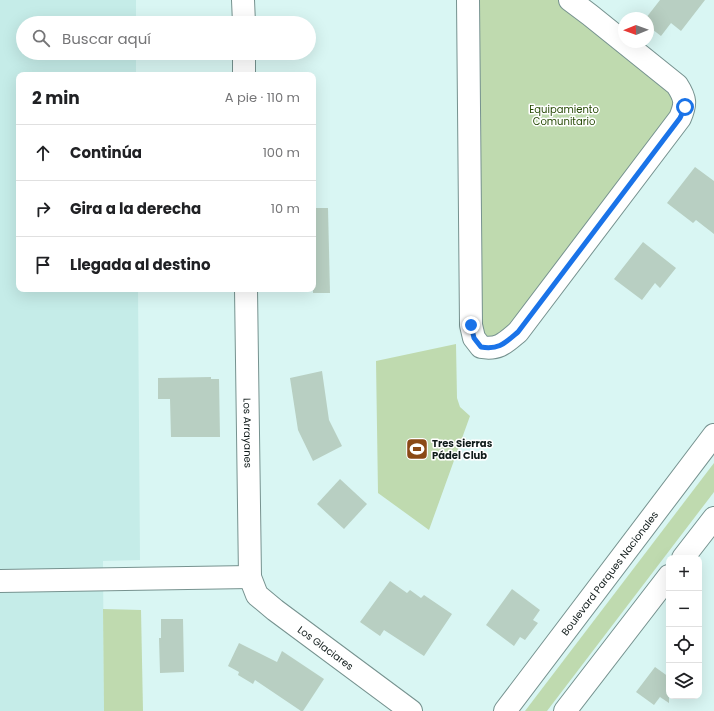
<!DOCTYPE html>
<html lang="es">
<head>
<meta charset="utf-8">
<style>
	:root { --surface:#fff; --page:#f6f6f6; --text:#202124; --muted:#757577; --line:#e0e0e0 }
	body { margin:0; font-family:Poppins,sans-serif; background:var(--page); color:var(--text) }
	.controls { position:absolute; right:12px; bottom:12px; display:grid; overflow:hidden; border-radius:8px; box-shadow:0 4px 16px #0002 }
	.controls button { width:36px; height:36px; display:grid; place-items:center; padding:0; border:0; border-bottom:1px solid var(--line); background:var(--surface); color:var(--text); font:20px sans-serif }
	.compass { position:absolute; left:618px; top:12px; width:36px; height:36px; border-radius:50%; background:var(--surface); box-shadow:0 4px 16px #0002; rotate:269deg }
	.stop { position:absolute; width:12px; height:12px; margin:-9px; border:3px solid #1a73e8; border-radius:50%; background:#fff }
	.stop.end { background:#1a73e8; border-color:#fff; box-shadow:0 1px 4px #0008 }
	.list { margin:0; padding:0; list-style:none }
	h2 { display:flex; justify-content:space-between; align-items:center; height:52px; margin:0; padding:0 16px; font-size:17px }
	h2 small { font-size:13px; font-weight:400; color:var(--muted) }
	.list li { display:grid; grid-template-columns:26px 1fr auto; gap:12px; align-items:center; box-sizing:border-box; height:56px; padding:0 16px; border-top:1px solid var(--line) }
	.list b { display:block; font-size:15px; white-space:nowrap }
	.list em { font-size:13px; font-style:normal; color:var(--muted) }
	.icon { flex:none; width:22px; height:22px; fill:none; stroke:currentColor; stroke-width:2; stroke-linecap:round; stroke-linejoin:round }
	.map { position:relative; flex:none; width:714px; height:711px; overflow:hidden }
	.search { position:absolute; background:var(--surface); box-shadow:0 4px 16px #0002; left:16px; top:16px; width:300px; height:44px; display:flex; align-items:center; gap:10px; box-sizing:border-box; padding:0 14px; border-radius:22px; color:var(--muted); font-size:15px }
	.panel { position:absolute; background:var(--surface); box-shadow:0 4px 16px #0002; left:16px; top:72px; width:300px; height:220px; border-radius:8px }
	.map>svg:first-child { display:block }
	.built { fill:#c5ece8 }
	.green { fill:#bfdaaf }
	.building { fill:#b8cfc2 }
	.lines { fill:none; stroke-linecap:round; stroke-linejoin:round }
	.minor-casing { stroke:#76928f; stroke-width:24 }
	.minor { stroke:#fff; stroke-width:22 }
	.route { stroke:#1a73e8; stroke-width:5 }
	.labels { text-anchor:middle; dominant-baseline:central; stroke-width:3; stroke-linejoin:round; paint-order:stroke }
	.park-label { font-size:10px; fill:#264a05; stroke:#fff }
	.street-label { font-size:10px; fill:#101b1a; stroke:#fff }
	.poi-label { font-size:10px; font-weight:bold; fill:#101b1a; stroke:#fff; text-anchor:start }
</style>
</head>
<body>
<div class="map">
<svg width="714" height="711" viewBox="0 0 714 711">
	<rect width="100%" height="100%" fill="#d9f6f3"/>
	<path class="built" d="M0,0h136v23h-113v30h113v22h-117v214h119l2,271 -37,1 1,150h-104z"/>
	<g class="green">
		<path d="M468,0h102l114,95 -166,237 -37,15z"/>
		<path d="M456,344l1,54 3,9 10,9 -41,114 -51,-37 -2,-132z"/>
		<path d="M714,463v29l-167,219h-22z"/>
		<path d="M103,609l38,1 2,101h-39z"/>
	</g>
	<g class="building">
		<path d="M660,0h45l-24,31 -10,-8 -10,13 -13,-10v-8h-2z"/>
		<path d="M695,167l19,14v53l-18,-14 -3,3 -26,-20z"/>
		<path d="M313,208h15l2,85h-17z"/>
		<path d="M643,242l33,26 -16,20 -5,-5 -13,17 -28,-21z"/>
		<path d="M322,371l7,49 13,26 -29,15 -15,-31 -8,-52z"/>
		<path d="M211,377v2h8l1,58h-49l-1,-38h-12v-21z"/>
		<path d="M340,479l27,25 -23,25 -27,-25z"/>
		<path d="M390,581l17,12 3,-3 11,8 3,-3 28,19 -28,42 -40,-26 -4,6 -20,-14z"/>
		<path d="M512,589l28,21 -7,10 5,3 -13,17 -5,-3 -6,9 -28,-21z"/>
		<path d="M161,619h22l1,53 -24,1 -1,-35h2z"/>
		<path d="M239,643l38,19 5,-11 42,28 -21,32h-2l-46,-31 -2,4 -15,-9 1,-3 -11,-6z"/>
		<path d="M655,667l14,10v26l-9,-6 -6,8 -18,-13z"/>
	</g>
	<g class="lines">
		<g class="minor-casing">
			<g id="minor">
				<path d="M243,0l1,23"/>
				<path d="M468,0l3,325 3,13 7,9c18,3 24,-4 37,-15l162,-214c6,-14 6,-19 -3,-33l-87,-70 -20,-15"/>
				<path d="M244,53v22"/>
				<path id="s1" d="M246,289l4,288 7,18 18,15 136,101"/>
				<path d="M683,558l31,-40"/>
				<path d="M0,581l250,-4"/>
				<path id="s2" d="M505,711l209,-276"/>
				<path d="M565,711l104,-135"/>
			</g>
		</g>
		<use href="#minor" class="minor"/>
	</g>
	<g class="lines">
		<path class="route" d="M471,325l3,13 7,9c18,3 24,-4 37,-15l162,-214 5,-11"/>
	</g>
	<defs>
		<g id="stadium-square" transform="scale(1.15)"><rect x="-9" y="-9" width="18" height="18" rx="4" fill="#8a4915" stroke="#fff"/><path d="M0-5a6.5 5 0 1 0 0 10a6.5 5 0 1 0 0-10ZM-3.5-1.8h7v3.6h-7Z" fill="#fff"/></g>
	</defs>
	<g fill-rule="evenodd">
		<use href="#stadium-square" x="417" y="449"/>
	</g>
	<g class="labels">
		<g class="park-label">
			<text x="564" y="109">Equipamiento<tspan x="564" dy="12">Comunitario</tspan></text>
		</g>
		<g class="street-label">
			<text stroke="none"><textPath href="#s1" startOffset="144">Los Arrayanes</textPath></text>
			<text stroke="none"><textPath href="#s2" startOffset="173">Boulevard Parques Nacionales</textPath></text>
			<text stroke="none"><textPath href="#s1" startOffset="394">Los Glaciares</textPath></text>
		</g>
		<g class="poi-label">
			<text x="432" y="443">Tres Sierras<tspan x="432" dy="12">Pádel Club</tspan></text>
		</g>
	</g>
</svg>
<div class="controls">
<button>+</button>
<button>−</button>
<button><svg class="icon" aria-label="locate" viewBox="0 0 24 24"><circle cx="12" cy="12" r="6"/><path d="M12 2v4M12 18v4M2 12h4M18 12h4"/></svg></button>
<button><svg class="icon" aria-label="layers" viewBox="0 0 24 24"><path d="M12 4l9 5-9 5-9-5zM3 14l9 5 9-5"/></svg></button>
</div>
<svg class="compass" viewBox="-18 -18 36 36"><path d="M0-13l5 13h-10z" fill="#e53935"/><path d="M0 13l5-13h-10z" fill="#757577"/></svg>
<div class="stop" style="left:685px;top:107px"></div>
<div class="stop end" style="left:471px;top:325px"></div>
<div class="search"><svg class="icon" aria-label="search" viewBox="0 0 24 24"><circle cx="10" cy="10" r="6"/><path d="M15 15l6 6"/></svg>Buscar aquí</div>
<section class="panel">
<h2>2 min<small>A pie · 110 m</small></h2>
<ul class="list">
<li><svg class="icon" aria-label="ahead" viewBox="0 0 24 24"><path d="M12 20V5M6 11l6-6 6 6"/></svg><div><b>Continúa</b></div><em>100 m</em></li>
<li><svg class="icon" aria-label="right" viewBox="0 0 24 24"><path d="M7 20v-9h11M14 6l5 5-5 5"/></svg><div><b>Gira a la derecha</b></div><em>10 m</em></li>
<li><svg class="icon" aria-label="arrive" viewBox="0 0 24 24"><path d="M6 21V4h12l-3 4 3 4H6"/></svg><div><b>Llegada al destino</b></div></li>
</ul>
</section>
</div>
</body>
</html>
